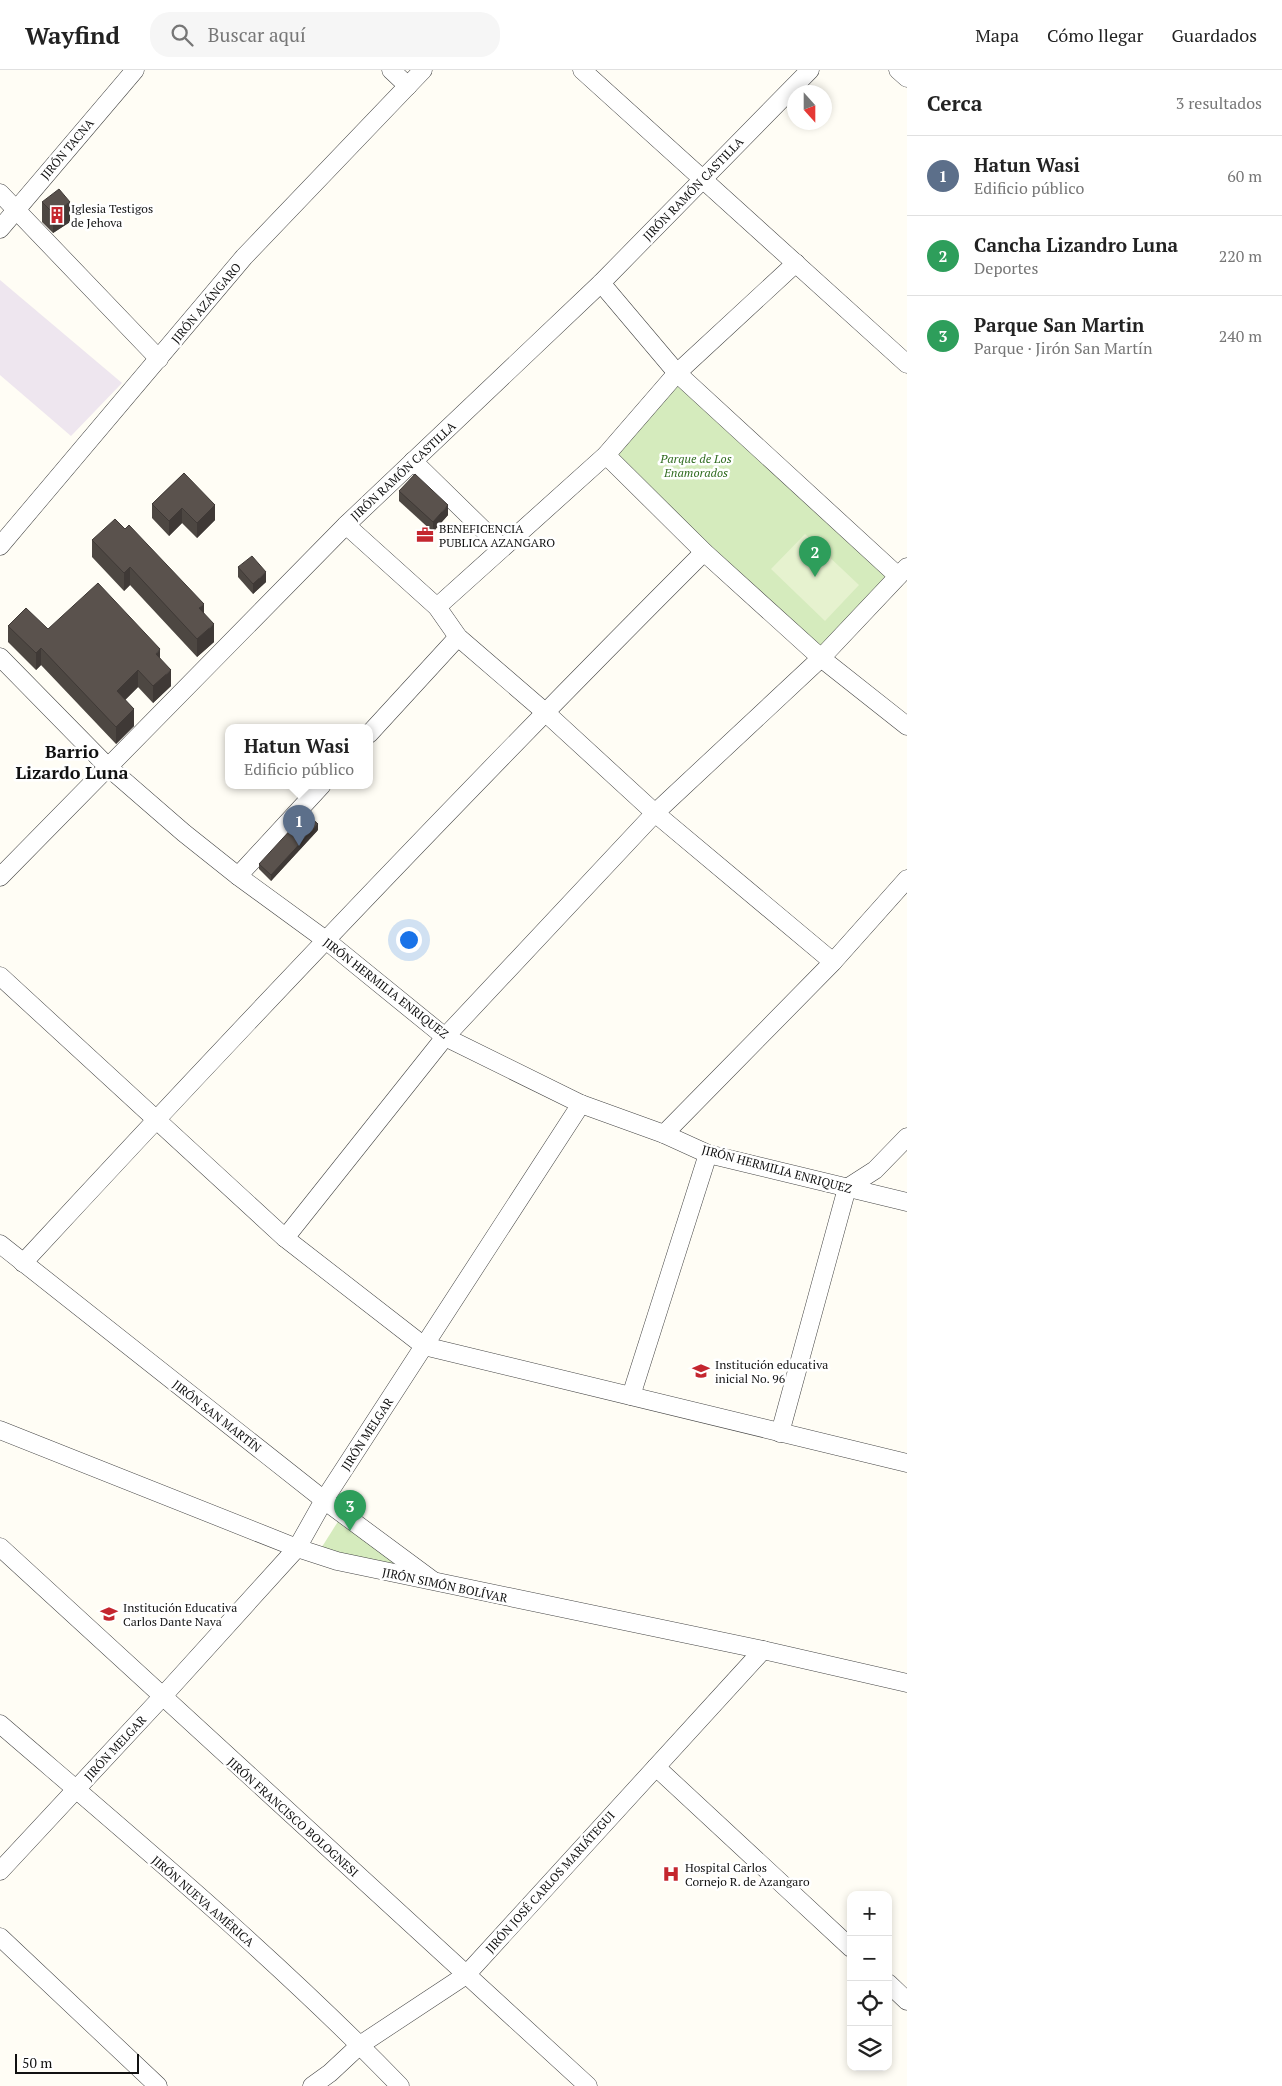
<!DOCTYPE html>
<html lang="es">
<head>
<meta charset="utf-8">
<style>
	:root { --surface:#fff; --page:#f6f6f6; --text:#222; --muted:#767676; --line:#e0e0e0; --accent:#7c3aed }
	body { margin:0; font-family:"PT Serif",serif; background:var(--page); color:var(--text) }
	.controls { position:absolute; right:15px; bottom:15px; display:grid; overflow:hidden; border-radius:10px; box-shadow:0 2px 8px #0003 }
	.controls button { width:45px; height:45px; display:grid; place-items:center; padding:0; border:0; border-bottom:1px solid var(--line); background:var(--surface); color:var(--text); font:25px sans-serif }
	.compass { position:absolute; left:787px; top:15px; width:45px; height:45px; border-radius:50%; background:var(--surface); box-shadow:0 2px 8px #0003; rotate:159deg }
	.scale { position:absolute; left:15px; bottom:12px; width:124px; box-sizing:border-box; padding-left:5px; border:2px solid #111; border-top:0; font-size:14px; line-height:18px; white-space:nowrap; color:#111; -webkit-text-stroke:4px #fff; paint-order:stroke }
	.you { position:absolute; left:408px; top:869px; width:18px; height:18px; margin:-12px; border:4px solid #fff; border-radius:50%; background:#1a73e8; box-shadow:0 0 0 8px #1a73e833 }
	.badge { display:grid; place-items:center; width:32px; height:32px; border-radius:50%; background:var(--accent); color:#fff; font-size:16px; font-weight:700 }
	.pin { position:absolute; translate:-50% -41px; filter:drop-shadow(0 1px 2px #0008) }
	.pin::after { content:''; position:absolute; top:26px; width:18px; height:15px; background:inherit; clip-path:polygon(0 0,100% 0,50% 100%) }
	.popup { position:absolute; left:225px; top:654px; width:148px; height:65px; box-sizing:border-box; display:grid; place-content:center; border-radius:10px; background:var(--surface); filter:drop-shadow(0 1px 4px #0005); font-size:16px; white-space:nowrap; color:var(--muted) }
	.popup b { font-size:19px; color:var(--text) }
	.popup::after { content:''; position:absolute; left:50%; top:100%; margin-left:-10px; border:10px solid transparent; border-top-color:var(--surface) }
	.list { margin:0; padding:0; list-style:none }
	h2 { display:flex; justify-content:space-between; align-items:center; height:65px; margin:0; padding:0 20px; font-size:21px }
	h2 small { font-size:16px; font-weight:400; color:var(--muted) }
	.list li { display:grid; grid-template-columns:32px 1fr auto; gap:15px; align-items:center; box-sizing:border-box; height:80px; padding:0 20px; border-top:1px solid var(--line) }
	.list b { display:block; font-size:19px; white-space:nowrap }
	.list p { margin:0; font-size:16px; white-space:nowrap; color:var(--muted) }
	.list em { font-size:16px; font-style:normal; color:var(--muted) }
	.icon { flex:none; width:28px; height:28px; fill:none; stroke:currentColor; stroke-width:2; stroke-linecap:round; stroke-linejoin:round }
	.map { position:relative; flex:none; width:907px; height:2016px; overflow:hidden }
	header { display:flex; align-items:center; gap:30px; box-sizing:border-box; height:70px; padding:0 25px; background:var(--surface); border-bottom:1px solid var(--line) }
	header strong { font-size:24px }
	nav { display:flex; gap:28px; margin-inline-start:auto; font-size:18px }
	.search { width:350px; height:45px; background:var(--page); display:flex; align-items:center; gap:12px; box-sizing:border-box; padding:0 18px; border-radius:20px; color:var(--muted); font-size:19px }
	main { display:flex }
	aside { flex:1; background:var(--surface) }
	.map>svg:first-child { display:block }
	.industrial { fill:#eee6ef }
	.green { fill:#d5ebbd }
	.pitch { fill:#e6f2cf }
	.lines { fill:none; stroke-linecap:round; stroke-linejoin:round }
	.street-casing { stroke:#444; stroke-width:19 }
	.street { stroke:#fff; stroke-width:18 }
	.wall { fill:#4d4742 }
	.shaded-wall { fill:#3f3936 }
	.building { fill:#5a524d; stroke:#3f3936 }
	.labels { text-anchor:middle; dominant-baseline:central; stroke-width:5; stroke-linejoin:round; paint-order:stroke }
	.street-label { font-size:12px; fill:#111; stroke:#fff }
	.poi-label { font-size:12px; fill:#111; stroke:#fff; text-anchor:start }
	.park-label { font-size:12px; font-style:italic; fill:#2f6b1f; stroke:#fff }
	.district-label { font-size:18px; font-weight:bold; fill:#111; stroke:#fff }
</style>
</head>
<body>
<header>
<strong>Wayfind</strong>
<div class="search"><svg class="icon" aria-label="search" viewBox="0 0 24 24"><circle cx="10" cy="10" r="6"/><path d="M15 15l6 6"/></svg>Buscar aquí</div>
<nav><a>Mapa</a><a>Cómo llegar</a><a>Guardados</a></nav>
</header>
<main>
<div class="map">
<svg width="907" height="2016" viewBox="0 0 907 2016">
	<rect width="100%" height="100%" fill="#fffdf5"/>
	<path class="industrial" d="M0,210l122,103 -51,53 -71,-61z"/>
	<g class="green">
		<path d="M680,307l211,199 -70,82 -215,-203z"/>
		<path d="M344,1442l81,65 -105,-27z"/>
	</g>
	<path class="pitch" d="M805,464l54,51 -34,36 -54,-52z"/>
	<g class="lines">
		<g class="street-casing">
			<g id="street">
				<path d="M391,0l17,16"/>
				<path d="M582,0l325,294"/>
				<path d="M898,0l9,8"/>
				<path d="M0,123l159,166"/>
				<path d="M0,159l135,-159"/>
				<path d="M601,213l76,90 221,203"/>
				<path d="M606,385l98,97 117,106 86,68"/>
				<path d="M413,391l89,87"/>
				<path d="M346,455l91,82 21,30 87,75 110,101 178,149"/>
				<path d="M0,476l244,-289 179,-187"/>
				<path d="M437,537l169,-152 71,-82 119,-110"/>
				<path d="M0,587l108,110 76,66 54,43 89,65 118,96 136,67 83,30 44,20 199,48"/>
				<path d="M369,664l89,-97"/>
				<path d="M238,806l84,-91"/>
				<path d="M0,807l346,-352 255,-242 209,-213"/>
				<path d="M0,906l285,262 139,108 483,117"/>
				<path d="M664,1064l169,-172 74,-83"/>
				<path d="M285,1168l160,-201 210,-224 166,-155 86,-91"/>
				<path d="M0,1174l324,256 108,80"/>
				<path d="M23,1193c223,-241 449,-479 681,-711"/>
				<path d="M631,1326l77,-242"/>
				<path d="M0,1360l297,118 40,13 426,89 144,33"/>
				<path d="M780,1363l67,-245 28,-18 32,-33"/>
				<path d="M0,1477l588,539"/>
				<path d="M0,1654c136,117 275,233 400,362"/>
				<path d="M656,1697l195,181"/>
				<path d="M0,1801l162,-174 135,-149 27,-48 257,-396"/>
				<path d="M0,1867l158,149"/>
				<path d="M888,1913l19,18"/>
				<path d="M312,2016l18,-13 30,-28 106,-70 297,-325"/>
			</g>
		</g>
		<use href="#street" class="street"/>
	</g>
	<g class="wall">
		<path d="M42,132l28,20 -17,11 -11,-11z"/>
		<path d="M184,403l31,47 -18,18 -15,-15 -13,13 -17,-18v-14z"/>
		<path d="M399,421l49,24 -15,17 -34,-31z"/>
		<path d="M92,470l112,73 10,29 -17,15 -67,-72 -6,6 -32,-34z"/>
		<path d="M238,497l28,15 -13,12 -15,-17z"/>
		<path d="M8,556l40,3 112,29 11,28 -18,17 -15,-16 -13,13 9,26 -18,18 -75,-79 -5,5 -28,-28z"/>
		<path d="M318,760l-47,51 -12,-12v-5z"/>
	</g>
	<g class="shaded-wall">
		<path d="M70,132v20l-17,11v-20z"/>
		<path d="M215,435v15l-18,18v-15z"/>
		<path d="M448,435v10l-15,17v-10z"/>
		<path d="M182,438v15l-13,13v-15z"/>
		<path d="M130,497v18l-6,6v-18z"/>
		<path d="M266,502v10l-13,12v-10z"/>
		<path d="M204,534v18l-5,-14z"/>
		<path d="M214,554v18l-17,15v-18z"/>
		<path d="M41,578v17l-5,5v-17z"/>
		<path d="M160,579v17l-4,-12z"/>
		<path d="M138,600v17l-21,21v-17z"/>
		<path d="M171,600v16l-18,17v-17z"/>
		<path d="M134,639v17l-18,18v-17z"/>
		<path d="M318,754v6l-47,51v-6z"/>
	</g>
	<g class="building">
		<path d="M59,119l11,13 -17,11 -11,-11z"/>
		<path d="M184,403l31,32 -18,18 -15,-15 -13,13 -17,-17z"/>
		<path d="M415,404l33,31 -15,17 -34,-31z"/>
		<path d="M115,449l10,10 4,-4 75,79 -5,4 15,16 -17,15 -67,-72 -6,6 -32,-33z"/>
		<path d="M252,486l14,16 -13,12 -15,-17z"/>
		<path d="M98,513l62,66 -4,5 15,16 -18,16 -15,-16 -21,21 17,18 -18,18 -75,-79 -5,5 -28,-27 18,-18 22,21z"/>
		<path d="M306,743l12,11 -47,51 -12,-11z"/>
	</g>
	<defs>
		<g id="building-bare" transform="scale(1.35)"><path d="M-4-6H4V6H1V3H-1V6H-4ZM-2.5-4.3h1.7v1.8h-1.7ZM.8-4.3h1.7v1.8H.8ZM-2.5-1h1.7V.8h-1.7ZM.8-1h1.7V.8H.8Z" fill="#c4262e" stroke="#fff" stroke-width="2.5" paint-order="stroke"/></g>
		<g id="office-bare" transform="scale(1.35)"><path d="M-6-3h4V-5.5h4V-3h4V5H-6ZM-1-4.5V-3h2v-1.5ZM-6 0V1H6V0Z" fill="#c4262e" stroke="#fff" stroke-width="2.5" paint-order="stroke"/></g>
		<g id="school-bare" transform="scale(1.35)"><path d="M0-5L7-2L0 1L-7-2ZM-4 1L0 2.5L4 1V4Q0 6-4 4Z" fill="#c4262e" stroke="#fff" stroke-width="2.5" paint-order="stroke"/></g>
		<g id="hospital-bare" transform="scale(1.35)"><path d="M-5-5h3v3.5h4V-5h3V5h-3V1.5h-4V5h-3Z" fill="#c4262e" stroke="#fff" stroke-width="2.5" paint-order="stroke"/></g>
	</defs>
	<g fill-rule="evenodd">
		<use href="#building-bare" x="57" y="145"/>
		<use href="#office-bare" x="425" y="465"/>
		<use href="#school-bare" x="701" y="1301"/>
		<use href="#school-bare" x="109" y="1544"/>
		<use href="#hospital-bare" x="671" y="1804"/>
	</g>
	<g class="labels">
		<g class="street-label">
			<text transform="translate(67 79) rotate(-50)">JIRÓN TACNA</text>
			<text transform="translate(693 119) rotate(-46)">JIRÓN RAMÓN CASTILLA</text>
			<text transform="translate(206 233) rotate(-50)">JIRÓN AZÁNGARO</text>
			<text transform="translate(403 401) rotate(-43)">JIRÓN RAMÓN CASTILLA</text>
			<text transform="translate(386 918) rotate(38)">JIRÓN HERMILIA ENRIQUEZ</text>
			<text transform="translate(777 1099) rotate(15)">JIRÓN HERMILIA ENRIQUEZ</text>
			<text transform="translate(217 1346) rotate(38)">JIRÓN SAN MARTÍN</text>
			<text transform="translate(367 1364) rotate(-57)">JIRÓN MELGAR</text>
			<text transform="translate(445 1515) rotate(12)">JIRÓN SIMÓN BOLÍVAR</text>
			<text transform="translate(115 1678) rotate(-47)">JIRÓN MELGAR</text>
			<text transform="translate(293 1747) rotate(42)">JIRÓN FRANCISCO BOLOGNESI</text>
			<text transform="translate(550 1812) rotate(-48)">JIRÓN JOSÉ CARLOS MARIÁTEGUI</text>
			<text transform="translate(203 1831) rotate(41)">JIRÓN NUEVA AMÉRICA</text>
		</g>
		<g class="poi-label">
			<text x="71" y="138">Iglesia Testigos<tspan x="71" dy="14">de Jehova</tspan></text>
			<text x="439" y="458">BENEFICENCIA<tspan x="439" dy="14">PUBLICA AZANGARO</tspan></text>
			<text x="715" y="1294">Institución educativa<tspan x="715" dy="14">inicial No. 96</tspan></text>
			<text x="123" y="1537">Institución Educativa<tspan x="123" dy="14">Carlos Dante Nava</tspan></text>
			<text x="685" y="1797">Hospital Carlos<tspan x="685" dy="14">Cornejo R. de Azangaro</tspan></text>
		</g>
		<g class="park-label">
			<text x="696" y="388">Parque de Los<tspan x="696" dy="14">Enamorados</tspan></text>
		</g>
		<g class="district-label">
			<text x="72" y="681">Barrio<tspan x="72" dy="21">Lizardo Luna</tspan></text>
		</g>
	</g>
</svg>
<div class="controls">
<button>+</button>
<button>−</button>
<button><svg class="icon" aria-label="locate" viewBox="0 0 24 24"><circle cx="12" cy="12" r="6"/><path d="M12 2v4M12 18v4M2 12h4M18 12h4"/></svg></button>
<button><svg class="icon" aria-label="layers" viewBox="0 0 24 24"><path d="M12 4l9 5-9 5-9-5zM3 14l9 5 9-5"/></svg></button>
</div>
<svg class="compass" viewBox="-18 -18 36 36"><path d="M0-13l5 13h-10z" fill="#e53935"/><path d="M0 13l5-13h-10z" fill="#767676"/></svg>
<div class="scale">50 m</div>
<div class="you"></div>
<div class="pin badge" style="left:299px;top:776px;background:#5c6f8a">1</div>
<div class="popup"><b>Hatun Wasi</b>Edificio público</div>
<div class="pin badge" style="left:815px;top:507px;background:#2e9e5b">2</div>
<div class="pin badge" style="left:350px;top:1461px;background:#2e9e5b">3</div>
</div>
<aside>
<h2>Cerca<small>3 resultados</small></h2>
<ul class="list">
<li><span class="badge" style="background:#5c6f8a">1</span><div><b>Hatun Wasi</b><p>Edificio público</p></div><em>60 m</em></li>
<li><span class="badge" style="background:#2e9e5b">2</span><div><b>Cancha Lizandro Luna</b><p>Deportes</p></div><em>220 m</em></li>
<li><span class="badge" style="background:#2e9e5b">3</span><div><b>Parque San Martin</b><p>Parque · Jirón San Martín</p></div><em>240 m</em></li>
</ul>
</aside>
</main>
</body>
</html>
